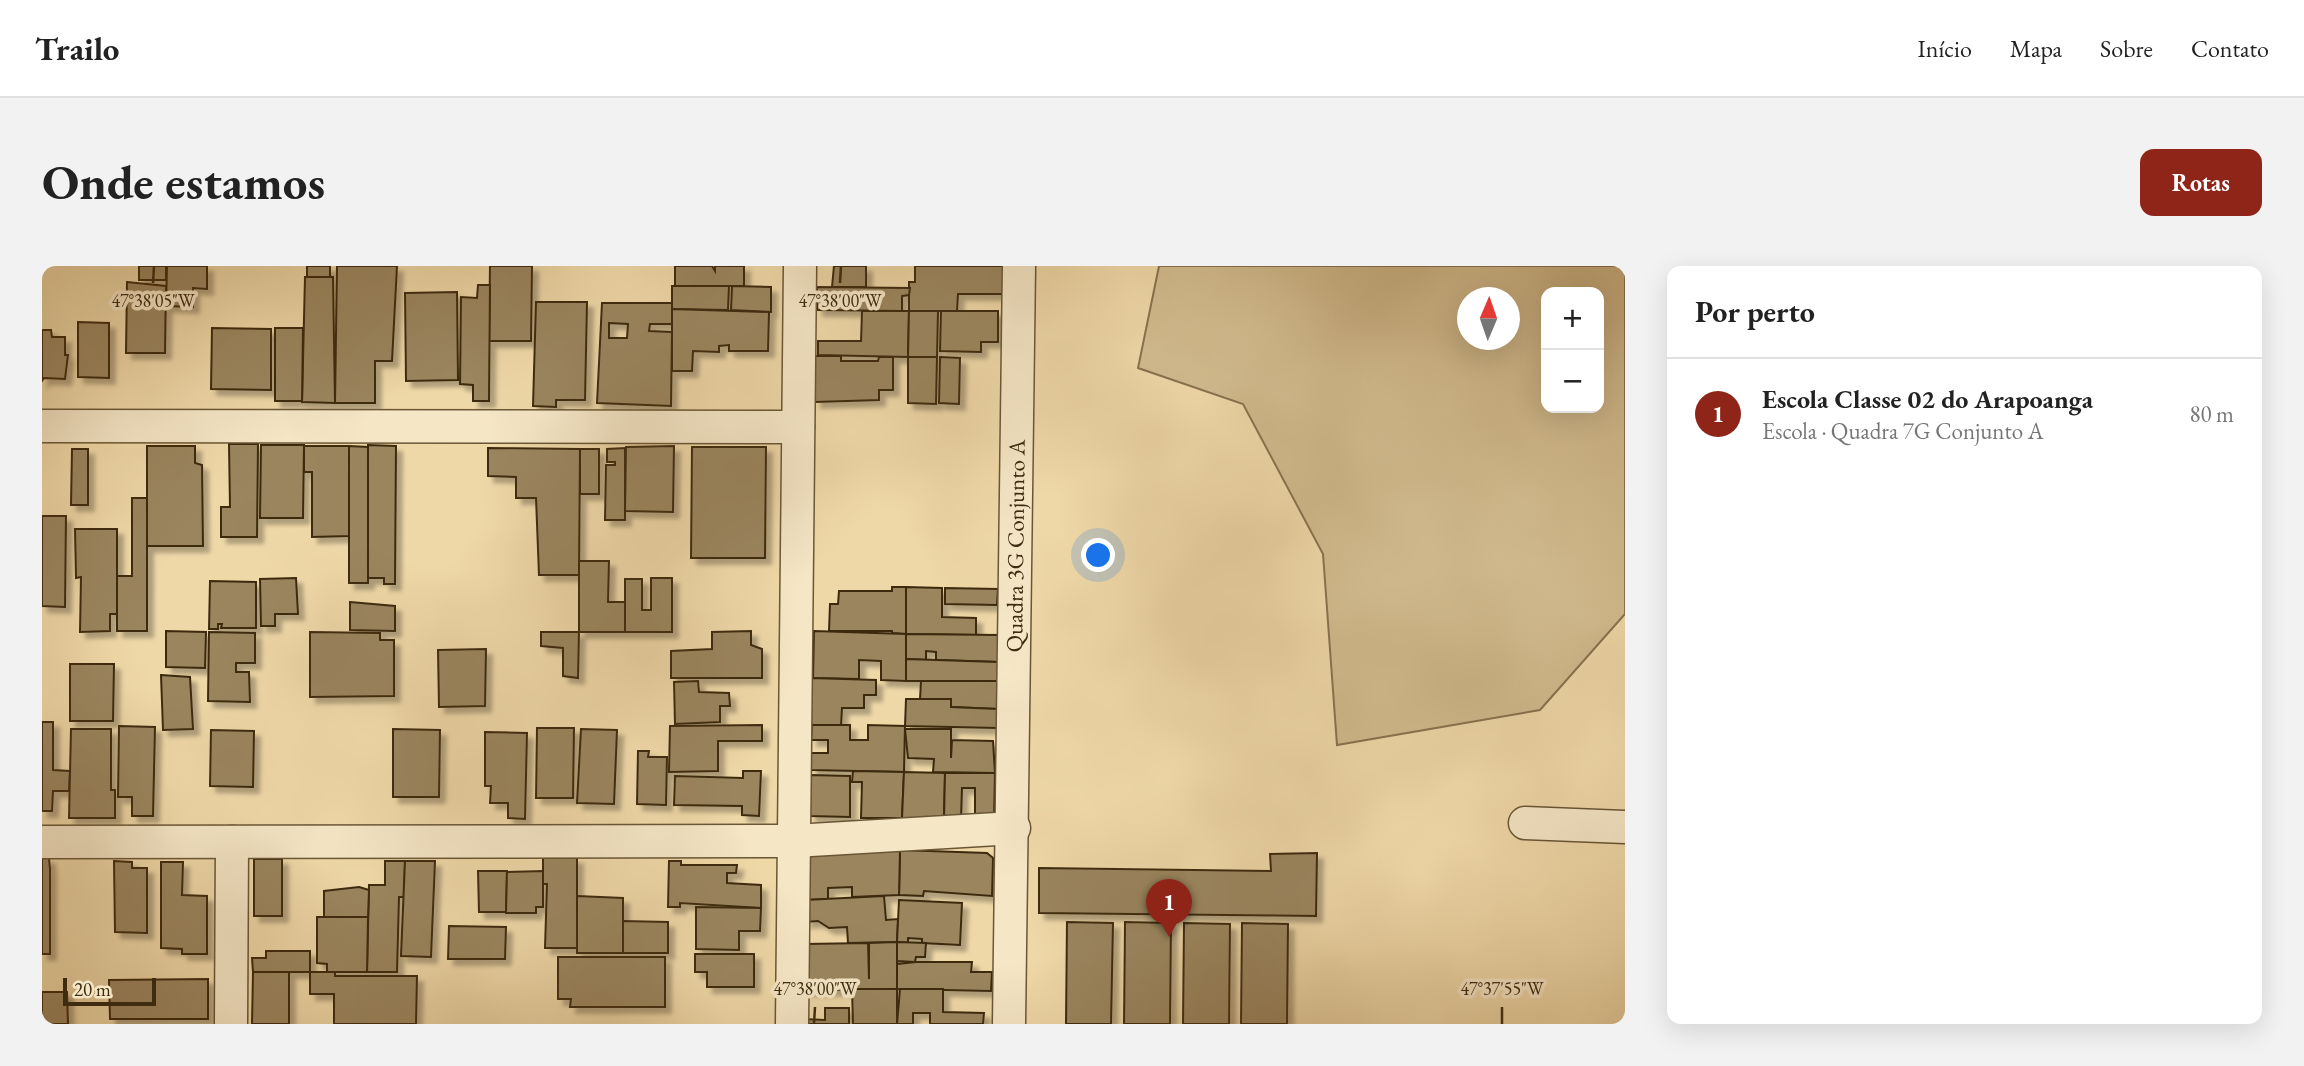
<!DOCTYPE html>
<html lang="pt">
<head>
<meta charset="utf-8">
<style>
	:root { --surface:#fff; --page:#f2f2f2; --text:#222; --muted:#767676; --line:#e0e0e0; --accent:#8f2418 }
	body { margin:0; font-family:"EB Garamond",serif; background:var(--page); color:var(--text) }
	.controls { position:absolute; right:21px; top:21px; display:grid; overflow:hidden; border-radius:14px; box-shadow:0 7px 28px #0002 }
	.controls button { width:63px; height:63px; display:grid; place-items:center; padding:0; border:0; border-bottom:2px solid var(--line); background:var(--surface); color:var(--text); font:35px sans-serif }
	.compass { position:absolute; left:1415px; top:21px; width:63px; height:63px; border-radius:50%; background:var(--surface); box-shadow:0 7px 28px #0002; rotate:2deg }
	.scale { position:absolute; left:21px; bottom:18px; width:93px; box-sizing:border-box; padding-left:7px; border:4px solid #3e2b10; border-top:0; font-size:19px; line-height:24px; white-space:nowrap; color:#3e2b10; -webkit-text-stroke:5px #f5e6c6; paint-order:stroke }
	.you { position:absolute; left:1057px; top:290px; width:24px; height:24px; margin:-18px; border:5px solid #fff; border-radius:50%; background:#1a73e8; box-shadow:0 0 0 10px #1a73e833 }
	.badge { display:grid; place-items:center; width:46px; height:46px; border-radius:50%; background:var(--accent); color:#fff; font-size:23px; font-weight:700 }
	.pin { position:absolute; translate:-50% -58px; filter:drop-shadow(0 2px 4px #0008) }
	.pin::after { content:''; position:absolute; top:37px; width:24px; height:21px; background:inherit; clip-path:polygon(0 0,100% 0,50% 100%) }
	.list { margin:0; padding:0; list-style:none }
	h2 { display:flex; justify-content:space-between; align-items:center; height:91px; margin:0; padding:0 28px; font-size:30px }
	h2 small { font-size:23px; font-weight:400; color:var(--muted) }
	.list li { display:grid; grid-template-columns:46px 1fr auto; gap:21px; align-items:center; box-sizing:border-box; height:112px; padding:0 28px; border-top:2px solid var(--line) }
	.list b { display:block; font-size:26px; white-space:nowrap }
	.list p { margin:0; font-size:23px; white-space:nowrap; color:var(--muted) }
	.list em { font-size:23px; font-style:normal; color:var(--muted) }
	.map { position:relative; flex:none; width:1583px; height:758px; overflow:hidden; border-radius:14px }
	header { display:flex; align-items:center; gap:42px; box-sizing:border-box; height:98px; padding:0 35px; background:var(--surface); border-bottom:2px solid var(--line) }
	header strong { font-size:33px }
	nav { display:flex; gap:38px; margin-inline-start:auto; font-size:24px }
	.intro { display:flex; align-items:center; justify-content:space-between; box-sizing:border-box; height:168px; padding:0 42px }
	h1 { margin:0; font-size:49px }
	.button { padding:18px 32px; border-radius:14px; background:var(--accent); color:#fff; font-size:24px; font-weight:700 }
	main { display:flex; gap:42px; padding:0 42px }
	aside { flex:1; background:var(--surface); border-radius:14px; box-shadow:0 7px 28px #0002 }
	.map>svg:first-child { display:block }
	.green { fill:#d1bb8e; stroke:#88734f; stroke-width:2; fill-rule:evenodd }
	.building { fill:#9a855f; stroke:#3e2b10; stroke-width:2; fill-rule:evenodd; filter:url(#shadow) }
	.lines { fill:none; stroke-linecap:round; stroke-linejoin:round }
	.street-casing { stroke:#6a5636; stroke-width:35 }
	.street { stroke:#f5e6c6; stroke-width:32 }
	.ticks { fill:none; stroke:#3e2b10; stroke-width:2.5 }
	.labels { text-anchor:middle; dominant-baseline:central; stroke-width:7; stroke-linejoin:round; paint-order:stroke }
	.street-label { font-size:23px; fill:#3e2b10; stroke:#f5e6c6 }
	.ticks-label { font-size:18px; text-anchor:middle; fill:#3e2b10; stroke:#f5e6c6; stroke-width:7; stroke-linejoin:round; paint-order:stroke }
</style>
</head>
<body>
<header>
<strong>Trailo</strong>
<nav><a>Início</a><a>Mapa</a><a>Sobre</a><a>Contato</a></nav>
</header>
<div class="intro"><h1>Onde estamos</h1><a class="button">Rotas</a></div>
<main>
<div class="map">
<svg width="1583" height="758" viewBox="0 0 1583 758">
	<defs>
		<filter id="shadow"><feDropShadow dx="6" dy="6" stdDeviation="2" flood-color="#0004"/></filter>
	</defs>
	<rect width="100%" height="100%" fill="#efd8a8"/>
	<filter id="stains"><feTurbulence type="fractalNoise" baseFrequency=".00286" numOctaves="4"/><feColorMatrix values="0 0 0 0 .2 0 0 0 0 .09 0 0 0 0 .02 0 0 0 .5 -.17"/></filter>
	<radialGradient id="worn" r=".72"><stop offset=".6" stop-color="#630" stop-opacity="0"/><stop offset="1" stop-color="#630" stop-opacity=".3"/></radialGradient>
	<path class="green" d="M1117,0h466v348l-85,96 -203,35 -14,-191 -80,-150 -105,-36zM1504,26h53v116h-53zM1426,32h42v42h-42z"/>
	<g class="building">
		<rect x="97" y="0" width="27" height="14"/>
		<path d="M125,0h40v23l-14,-1v19l-27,-1z"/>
		<rect x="265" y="0" width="23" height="11"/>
		<path d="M295,0h60l-5,95h-17v42h-40z"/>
		<path d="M448,0h42l-1,75h-42z"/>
		<path d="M633,0h37l3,5v-5h29v20h-69z"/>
		<path d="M792,0h32v21h-34z"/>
		<path d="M873,0h89v28h-46l-1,17h-48v-29h6z"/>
		<path d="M263,11h28l2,126 -33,-1z"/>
		<path d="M85,16l39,4 -1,67h-39z"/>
		<path d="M436,19h12l-1,116h-16v-16l-13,-1 1,-87 16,1z"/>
		<path d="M630,20h57l-1,24 -56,-1z"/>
		<path d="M690,20l39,1v25l-40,-2z"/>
		<path d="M775,21l93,1 -1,7 -7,1v15l-85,-1z"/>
		<path d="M415,26l1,88 -52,1 -1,-88z"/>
		<path d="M494,36h51l-2,98h-29v7l-23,-1z"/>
		<path d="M560,37h70v21h-22l-1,7 23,1 -1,74 -74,-3zM567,57l19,1 -1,14h-18z"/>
		<path d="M630,43l97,3 -1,39h-39v-6l-10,1v6l-26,-1 -1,20h-20z"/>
		<path d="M820,45h47l-1,46 -90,-2v-14h43z"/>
		<path d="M867,45h29l-1,46h-29z"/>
		<path d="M899,45h57v31h-17v10l-41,-1z"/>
		<path d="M36,56l31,1v55l-31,-1z"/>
		<path d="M170,62l59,1v61l-60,-1z"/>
		<path d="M233,62h28l-1,73h-27z"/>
		<path d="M0,64h9l1,7h13v18h3l-3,24 -21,-1 -2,3z"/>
		<path d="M773,90h26v5h37l1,-4h14v33h-14v10l-64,2z"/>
		<path d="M866,91h29l-1,47 -28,-1z"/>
		<path d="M898,91l20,1 -1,46 -20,-1z"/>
		<path d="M187,178h29l-1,93h-36v-30h9z"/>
		<path d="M219,179h43l-1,73h-43z"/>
		<path d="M326,179l28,1 -1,138h-11v-6h-16z"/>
		<path d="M105,180h48v17l7,2 1,81h-56z"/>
		<path d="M262,180h45v90l-37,1v-65h-8z"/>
		<path d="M307,180l19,1v136h-19z"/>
		<path d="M632,180l-1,66 -48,-1 1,-64z"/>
		<path d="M650,181h74l-1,111h-74z"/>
		<path d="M446,182l92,1 -1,126h-40l-3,-77h-20v-21l-28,-1z"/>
		<path d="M583,182v72h-20l1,-55h9v-3h-8v-13z"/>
		<path d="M30,183h16v56h-17z"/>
		<rect x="538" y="183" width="19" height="45"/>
		<path d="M90,232h15v133h-30v-55h15z"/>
		<path d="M0,250h24l-1,91 -23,-1z"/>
		<path d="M33,263h42v85h-7v17l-30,1 1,-55 -5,1z"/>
		<path d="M537,295h30l-1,41h17v30h-46z"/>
		<path d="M254,312l2,36h-23v12h-14l-1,-47z"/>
		<path d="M609,312h21v54h-47v-53h17v31h9z"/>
		<path d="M168,315l46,1v46h-35l1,-4h-4v5h-9z"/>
		<path d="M850,321h14v47l-14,-1v-2h-63l1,-27h8l1,-13h53z"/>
		<path d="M864,321l36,1v29l34,1v17l-70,-1z"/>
		<path d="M903,322l53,1 -1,16 -52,-1z"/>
		<path d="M308,336l45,4v25l-45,-1z"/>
		<path d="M124,365l40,1 -1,36 -39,-1z"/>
		<path d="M709,365v14l11,4v29h-91v-27l41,-2v-17z"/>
		<path d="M772,365l92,3v47l-25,-1v-19l-22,-1v19l-46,-1z"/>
		<path d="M167,366l46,1v30h-19v9h13l1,30 -42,-1z"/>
		<path d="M268,366l70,1v7h14v56l-84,1z"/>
		<path d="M499,366h38l-1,46 -15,-2v-28l-22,-2z"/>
		<path d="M864,368l93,1v27l-63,-2v-8l-10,-1v9l-20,-1z"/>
		<path d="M444,383l-1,57 -46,1 -1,-57z"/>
		<path d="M864,393l92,3v19h-92z"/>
		<path d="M28,398h44l-1,57h-43z"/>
		<path d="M119,409l29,2 3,52 -30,1z"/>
		<path d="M769,412l65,2v15h-12v13h-22l-1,18 -31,-1z"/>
		<path d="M656,415l1,11 30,1 1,13h-10v16l-45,2 -1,-42z"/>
		<path d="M879,415h77v28l-47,-2v-8h-31z"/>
		<path d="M864,433h45v8l47,2v19l-93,-2z"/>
		<path d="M0,456h11v48l17,1 -1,20h-16l-1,20h-10z"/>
		<path d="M720,459v16h-44v30l-49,1 1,-46z"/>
		<path d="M770,459h38v15h18v-15l37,1 -1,46 -93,-2v-17h17v-13h-17z"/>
		<path d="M77,460l36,1 -2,89h-21v-19h-14z"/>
		<path d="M495,462h37l-1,70h-37z"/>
		<path d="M29,463h40v61h4v28h-46z"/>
		<path d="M351,463l47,1 -1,67h-46z"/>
		<path d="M539,463l36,1 -3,74 -37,-1z"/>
		<path d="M863,463h46v29l1,-18 41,1 2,32 -62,-1 1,-13 -26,-1z"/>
		<path d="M169,464l43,1 -1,56 -43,-1z"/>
		<path d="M443,466l42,1 -2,86 -17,-1v-15h-18l1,-17h-6z"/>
		<path d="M596,485h11l-1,6h19l-1,48 -29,-1z"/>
		<path d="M701,505h18l-2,45 -17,-1v-9l-68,-1 1,-29 68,2z"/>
		<path d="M811,505l51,1 -2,46h-41l1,-36h-10z"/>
		<path d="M862,506l41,1 -1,46 -42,-1z"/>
		<path d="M903,507h50l-1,47h-19v-32h-13l-1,31h-17z"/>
		<path d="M768,509l40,1v41l-40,-1z"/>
		<path d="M858,584l87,3 6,5 -1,38 -68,-5 -1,5 -24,-1z"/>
		<path d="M858,584l-1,45 -47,2v-10l-24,1v11l-21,1 3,-46z"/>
		<path d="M1275,587l-1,63 -277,-3v-45l232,3 -1,-17z"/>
		<path d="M0,592h7l1,11v85h-8z"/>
		<path d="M501,592h34v90h-32l2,-64h-4z"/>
		<rect x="212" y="593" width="28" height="57"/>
		<path d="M72,595l18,1v6h15v65l-32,-1z"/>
		<path d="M343,595h20l-1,36h-5l-2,75h-30l2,-87h16z"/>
		<path d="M363,595h30l-4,96 -30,-1z"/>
		<path d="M627,595h12v4h56l-1,8h-9v10l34,2v23l-81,-5v4h-12z"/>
		<path d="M119,596h22l-1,33 25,1v58h-25v-5l-21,-1z"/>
		<path d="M436,605h29l-1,41h-27z"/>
		<path d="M501,605v36h-7v6h-30l1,-41z"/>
		<path d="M317,621l10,3 -1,27h-44v-26z"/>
		<path d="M535,630l46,2v55h-46z"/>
		<path d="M842,630l2,24 12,-1 -1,23 -49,1 -1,-16 -18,1 -11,-7 -13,1v-22z"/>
		<path d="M857,634l63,3 -2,42 -38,-2v-4l-14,-1v5l-11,-1z"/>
		<path d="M654,641l65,1 -1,23h-21v19l-43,-1z"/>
		<path d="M275,651h51l-1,55h-40v-8l-10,-1z"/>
		<path d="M581,655l45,1v31h-45z"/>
		<path d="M1025,656l46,1 -2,101h-45z"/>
		<path d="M1083,656l46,1 -1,101h-46z"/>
		<path d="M1142,657l46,1 -1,100h-46z"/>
		<path d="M1200,657l46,1 -1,100h-46z"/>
		<path d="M407,660l57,1 -1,32h-57z"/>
		<path d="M855,676l29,1 -1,14h-9l-1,5 -18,-1z"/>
		<path d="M855,676v47l-93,1 1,-46 63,-1 1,36v-36z"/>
		<path d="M224,685h44v21h-57l-1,-14h14z"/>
		<path d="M653,688h59v33h-47v-15h-12z"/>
		<path d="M516,691h107v50h-95l1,-8h-13z"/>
		<path d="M874,696h56l-1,10h21l-1,19 -94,-2v-25z"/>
		<path d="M211,706h36v52h-37z"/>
		<path d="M268,706h25v4h82l-1,48h-82v-30h-24z"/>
		<path d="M166,713v40h-98l-1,-39z"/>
		<path d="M810,723h45v35h-44z"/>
		<path d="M858,723h43v23l41,1 -1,11h-53v-11h-17v11h-16z"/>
		<path d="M0,726h25l1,32h-26z"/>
		<path d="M783,742h24v16h-45v-5l21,1z"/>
	</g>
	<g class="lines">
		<g class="street-casing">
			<g id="street">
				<path d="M0,160l756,1"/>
				<path d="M1483,557l100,4"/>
				<path d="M0,576l752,-1 220,-13"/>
				<path d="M189,758l1,-182"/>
				<path d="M750,758l8,-758"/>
				<path id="s1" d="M967,758l10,-758"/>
			</g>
		</g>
		<use href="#street" class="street"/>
	</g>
	<path class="ticks" d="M111,17l1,-17M798,17l1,-17M772,758l1,-17M1460,758v-17"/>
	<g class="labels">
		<g class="street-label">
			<text stroke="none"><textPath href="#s1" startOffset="478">Quadra 3G Conjunto A</textPath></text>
		</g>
	</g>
	<g class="ticks-label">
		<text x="111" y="41">47°38'05"W</text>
		<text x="798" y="41">47°38'00"W</text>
		<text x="773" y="729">47°38'00"W</text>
		<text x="1460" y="729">47°37'55"W</text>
	</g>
	<rect width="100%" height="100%" filter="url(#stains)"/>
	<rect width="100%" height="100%" fill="url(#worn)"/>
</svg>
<div class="controls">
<button>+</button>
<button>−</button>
</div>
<svg class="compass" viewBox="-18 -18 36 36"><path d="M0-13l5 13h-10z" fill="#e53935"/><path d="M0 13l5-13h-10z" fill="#767676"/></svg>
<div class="scale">20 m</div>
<div class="you"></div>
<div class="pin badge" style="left:1127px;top:671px">1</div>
</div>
<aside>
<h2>Por perto<small></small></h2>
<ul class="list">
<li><span class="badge">1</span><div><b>Escola Classe 02 do Arapoanga</b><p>Escola · Quadra 7G Conjunto A</p></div><em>80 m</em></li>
</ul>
</aside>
</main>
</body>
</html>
